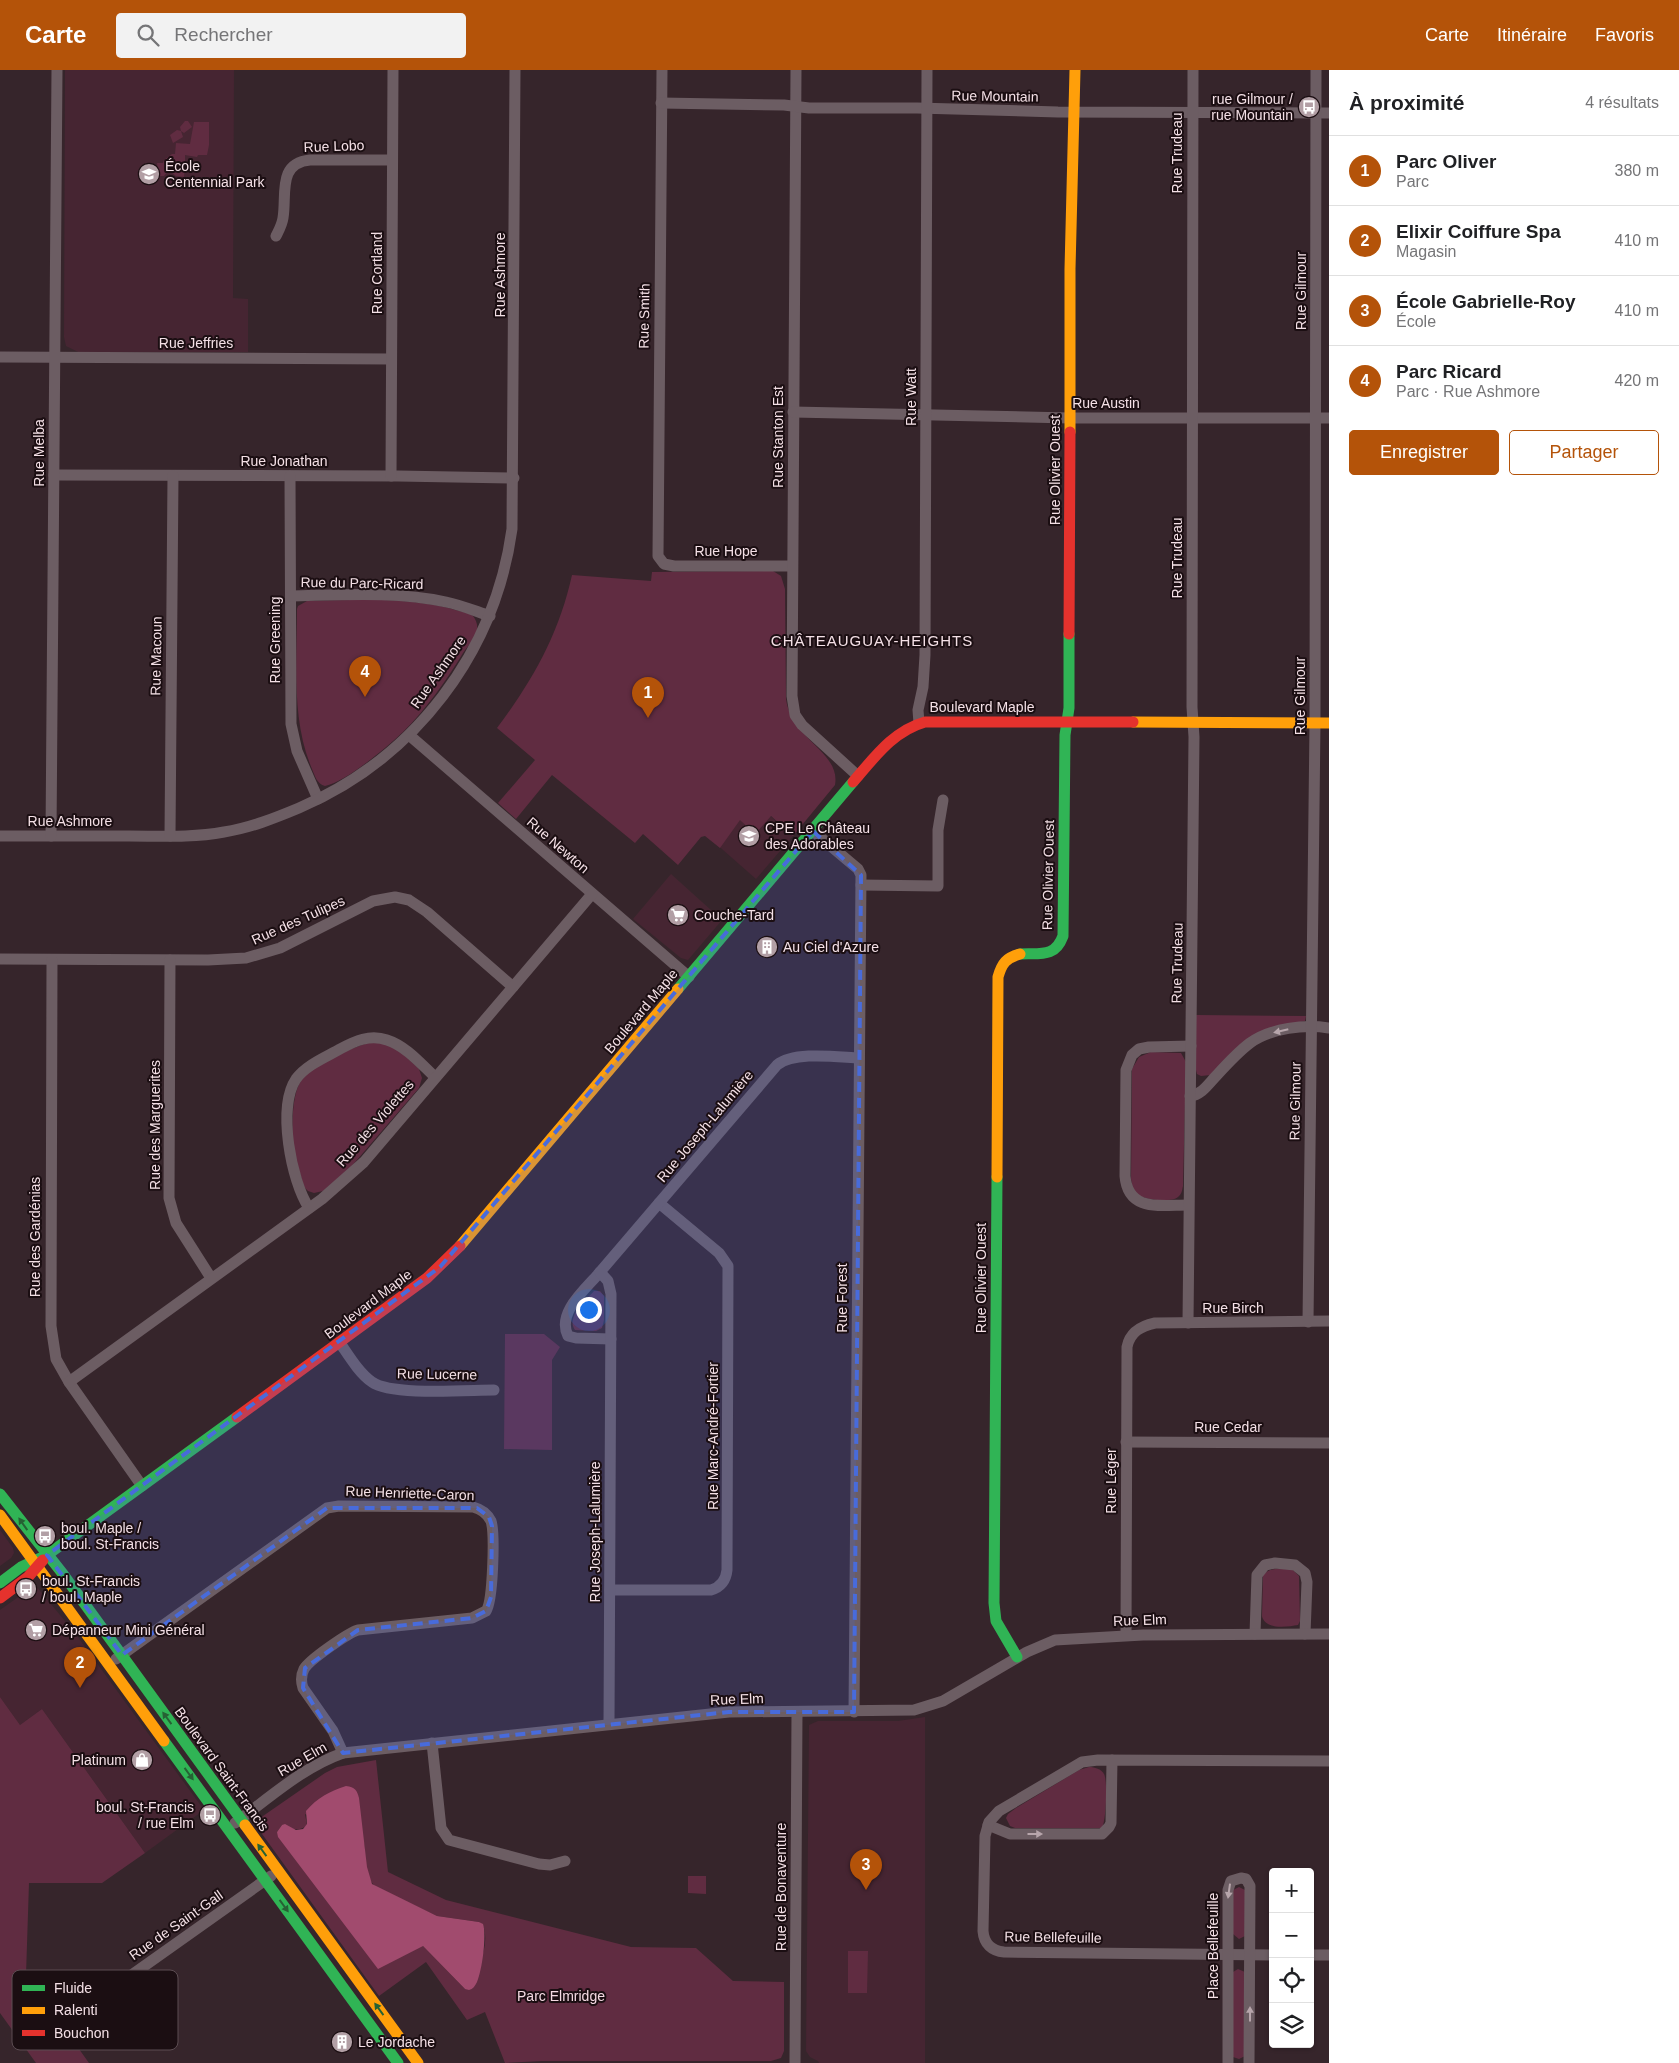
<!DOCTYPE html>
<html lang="fr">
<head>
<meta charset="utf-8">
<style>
	:root { --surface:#fff; --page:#f2f2f2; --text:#202124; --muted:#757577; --line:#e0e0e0; --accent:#b45309 }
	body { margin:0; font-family:Helvetica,sans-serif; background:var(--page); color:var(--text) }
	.controls { position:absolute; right:15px; bottom:15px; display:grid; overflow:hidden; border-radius:5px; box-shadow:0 1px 4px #0004 }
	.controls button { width:45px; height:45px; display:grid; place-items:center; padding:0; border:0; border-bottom:1px solid var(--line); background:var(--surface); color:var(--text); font:25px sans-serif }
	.you { position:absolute; left:588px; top:1239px; width:18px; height:18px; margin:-12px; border:4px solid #fff; border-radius:50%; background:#1a73e8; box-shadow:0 0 0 8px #1a73e833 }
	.badge { display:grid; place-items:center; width:32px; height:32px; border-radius:50%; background:var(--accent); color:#fff; font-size:16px; font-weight:700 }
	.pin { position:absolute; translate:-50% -41px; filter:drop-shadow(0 1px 2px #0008) }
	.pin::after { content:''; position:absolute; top:26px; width:18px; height:15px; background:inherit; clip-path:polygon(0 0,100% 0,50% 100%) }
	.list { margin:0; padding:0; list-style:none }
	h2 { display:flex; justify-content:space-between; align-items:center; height:65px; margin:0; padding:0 20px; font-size:21px }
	h2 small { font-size:16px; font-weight:400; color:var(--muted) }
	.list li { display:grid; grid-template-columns:32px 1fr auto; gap:15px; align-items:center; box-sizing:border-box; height:70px; padding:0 20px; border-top:1px solid var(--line) }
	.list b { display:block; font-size:19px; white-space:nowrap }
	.list p { margin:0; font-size:16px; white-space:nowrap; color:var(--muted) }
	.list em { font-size:16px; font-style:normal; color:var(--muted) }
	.actions { display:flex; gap:10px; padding:15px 20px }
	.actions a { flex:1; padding:11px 0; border:1px solid var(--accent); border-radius:5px; text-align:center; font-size:18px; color:var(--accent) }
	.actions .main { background:var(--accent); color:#fff }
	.icon { flex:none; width:28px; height:28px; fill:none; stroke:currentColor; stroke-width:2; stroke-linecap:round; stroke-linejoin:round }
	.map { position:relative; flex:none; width:1329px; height:1993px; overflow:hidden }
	header { display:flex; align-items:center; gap:30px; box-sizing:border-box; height:70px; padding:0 25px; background:var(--accent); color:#fff }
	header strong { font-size:24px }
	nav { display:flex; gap:28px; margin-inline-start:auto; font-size:18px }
	.search { width:350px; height:45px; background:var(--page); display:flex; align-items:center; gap:12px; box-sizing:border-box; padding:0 18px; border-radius:5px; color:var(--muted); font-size:19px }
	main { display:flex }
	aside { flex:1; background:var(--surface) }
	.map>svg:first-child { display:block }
	.built { fill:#462532 }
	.green { fill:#602c41; fill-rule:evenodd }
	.water { fill:#a14b6e }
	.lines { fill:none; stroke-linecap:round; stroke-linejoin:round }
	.street { stroke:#6c5d63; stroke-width:11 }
	.fast { stroke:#30b455; stroke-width:11 }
	.slow { stroke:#ff9f0a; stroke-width:11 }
	.jam { stroke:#e5322d; stroke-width:11 }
	.oneway { fill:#b7a5ab }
	.oneway2 { fill:#266134 }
	.marked { fill:#486bdb; fill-opacity:0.2; stroke:#486bdb; stroke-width:4; stroke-dasharray:10 6; stroke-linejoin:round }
	.labels { text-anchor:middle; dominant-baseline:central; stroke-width:4; stroke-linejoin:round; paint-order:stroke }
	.street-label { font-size:14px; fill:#f4e0e6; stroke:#1b0e12 }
	.poi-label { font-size:14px; fill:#f4e0e6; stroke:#1b0e12; text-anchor:start }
	.park-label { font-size:14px; fill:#f4d9e2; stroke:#1b0e12 }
	.neighbourhood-label { font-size:15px; letter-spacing:1px; fill:#f4e0e6; stroke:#1b0e12 }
	.key { fill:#1b0e12; stroke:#5c4d52; stroke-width:1 }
	.key-label { font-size:14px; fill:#f4e0e6 }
</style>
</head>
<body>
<header>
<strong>Carte</strong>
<div class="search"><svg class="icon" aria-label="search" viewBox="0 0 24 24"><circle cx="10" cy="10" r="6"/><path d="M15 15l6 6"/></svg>Rechercher</div>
<nav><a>Carte</a><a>Itinéraire</a><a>Favoris</a></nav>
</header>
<main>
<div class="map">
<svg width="1329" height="1993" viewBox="0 0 1329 1993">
	<rect width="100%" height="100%" fill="#36252b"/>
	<g class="built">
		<path d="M65,0h169l-1,228 15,1v53h-170l-12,-6 -2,-9z"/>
		<path d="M744,723l49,43 -37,43 -50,-44z"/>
		<path d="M671,804l51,46 -34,40 -7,-2 -48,-39z"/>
		<path d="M0,1460l13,18 1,5 -3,5 -11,8z"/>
		<path d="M36,1516l38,46 130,178 -59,43 -103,-144 -22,16 -20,-28v-87l31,-22z"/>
		<path d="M925,1647v346h-106l-1,-2 -8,-4 -4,-6 3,-326 9,-4h80z"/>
	</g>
	<g class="green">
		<path d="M185,51h3l4,6 -8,6 -3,-2 2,6 -10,6 -3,-8 7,-5 4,1 -1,-4z"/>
		<path d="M194,52h15v23l-2,10h-9l-1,2 -12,-2v6h2v4l-2,1 -1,11 -8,-1 -5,-4h-4l-3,4h-5l-2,-13h6l1,-3 8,-6h3l1,-11 14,1z"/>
		<path d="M773,501l8,5 4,13 1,110c5,40 55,53 49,86l-42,51 -22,-20 -16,18 -15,-14 -20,28 -15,-12 -4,1 -23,28 -35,-31 -8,9 -83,-68 -36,44 -18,-16 37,-43 -38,-32c36,-48 62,-94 75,-153l79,6 1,-9z"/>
		<path d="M307,531c50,-1 103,-5 152,10 4,1 10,2 14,5 3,4 5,9 4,14 -2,9 -9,16 -14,23 -17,28 -37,56 -60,79 -16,15 -57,50 -78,54 -8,-2 -10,-10 -13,-17 -21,-50 -15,-107 -15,-160l1,-3z"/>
		<path d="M1196,945l110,1 -1,5 -32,7 -62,47 -10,1 -4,-2 -1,-4z"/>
		<path d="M368,973h15l16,7 20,19 3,9 -3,10 -69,80 -27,23 -9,2 -6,-2 -4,-4c-3,-11 -7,-22 -9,-33 -4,-17 -4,-59 6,-73 16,-20 44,-30 67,-38z"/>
		<path d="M1151,982l30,1 5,9 -3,124c-1,4 -1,8 -5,11 -6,6 -35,3 -42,-3 -3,-3 -4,-10 -5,-15l1,-110 7,-12z"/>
		<path d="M594,1221h6l4,5v24l-2,8 -6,3 -21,-1c-9,-13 10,-29 19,-39z"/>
		<path d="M505,1264h39l16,13 -8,13v90l-48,-1z"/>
		<path d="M1286,1498l7,2 6,6 1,45 -2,4c-11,2 -33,5 -36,-9l1,-41c6,-7 14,-6 23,-7z"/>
		<path d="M0,1627l20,28 22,-16 103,144 -43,30h-73l-3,92 63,88h-53l-36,-50z"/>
		<path d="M376,1690l12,112 58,28 185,47 65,1 37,33 51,1v69l-3,7 -10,3h-229l-37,2 -20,-51 -18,8 -41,-58 -47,34 -122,-169 3,-8 3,-3 62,-43 12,-6zM305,1744l59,29c2,15 0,35 13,45l60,28 42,6 4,3c8,23 -7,45 -18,64l-42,-43 -146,-114 5,-7c9,3 17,8 25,0z"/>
		<path d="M1089,1697c6,0 12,2 15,7 4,7 2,47 -2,54h-87l-5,-2 -4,-8 2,-4 8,-6 63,-38z"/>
		<path d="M688,1806h18v18l-18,-1z"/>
		<path d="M1239,1817l6,3v46l-6,3 -6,-5v-44z"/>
		<path d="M848,1881h20l-1,42h-19z"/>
		<path d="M1238,1899l7,3v84l-6,3 -6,-2v-85z"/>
	</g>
	<path class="water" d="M346,1716c9,1 11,4 13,12l8,69 5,17 65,32 42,6 4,2c4,11 -1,47 -6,58 -2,4 -4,7 -8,8l-4,-1 -42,-43 -45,23 -100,-132 -1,-5 5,-7 3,-1 11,6 7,-1 4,-5 -1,-13c11,-13 24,-20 40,-25z"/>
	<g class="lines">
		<g class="street">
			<path d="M662,0l-4,486 6,8 10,2h118"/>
			<path d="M796,0l-4,626 3,19 7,10 56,51"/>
			<path d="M661,33l123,2 25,3h108l141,4 271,1"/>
			<path d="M276,166c3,-6 6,-11 7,-18 4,-23 -6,-55 27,-58h82"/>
			<path d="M0,287l391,2"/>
			<path d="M793,342l277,6h259"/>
			<path d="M54,405l344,1 116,2"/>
			<path d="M290,406l1,248 6,27 21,48"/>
			<path d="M391,406l2,-406"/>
			<path d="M291,526c50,-1 105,-5 155,6 15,3 29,9 44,14"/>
			<path d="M919,653l-1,-13 5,-23 2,-32 2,-585"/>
			<path d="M409,665l280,242"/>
			<path d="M813,761l45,38 3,6 -7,837"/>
			<path d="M0,766c43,0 86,0 129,0 31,0 63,2 95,-4 26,-4 51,-14 75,-24 116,-50 196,-155 213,-279l3,-459"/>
			<path d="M51,766l6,-766"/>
			<path d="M170,766l3,-360"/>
			<path d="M861,815l77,1v-56l5,-30"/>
			<path d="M0,889l208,1 38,-2 34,-10 93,-47 22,-4 14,3 18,12 86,75"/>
			<path d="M52,890l-1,366 5,33 13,23 73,104"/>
			<path d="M170,890l-1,238 7,25 35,55"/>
			<path d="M1190,1026c12,-1 19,-13 27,-21 10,-11 21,-23 33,-32 21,-15 55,-19 79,-15"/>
			<path d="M1188,1135c-28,0 -60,7 -63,-29l1,-106 6,-15 7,-6 10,-2 42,-1"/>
			<path d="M309,1138c-18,-27 -32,-101 -13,-129 10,-14 30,-22 44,-30 15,-8 30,-15 47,-9 19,6 34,24 48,37"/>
			<path d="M600,1202c-13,16 -44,40 -32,64l8,2 35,1"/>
			<path d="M1308,1252l7,-599 1,-653"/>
			<path d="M1188,1253l6,-586 -2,-30 1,-637"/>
			<path d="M340,1273c9,13 19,30 32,39 19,14 96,8 122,8"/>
			<path d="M69,1312l253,-183 42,-37 228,-268"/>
			<path d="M1126,1372l203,1"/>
			<path d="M610,1520h101c10,-3 15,-10 16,-20l1,-304 -9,-13 -60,-50"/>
			<path d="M1255,1564l2,-59 8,-10 10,-2 20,2 10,8 2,9 -2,52"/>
			<path d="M1126,1565l1,-288c3,-15 14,-21 28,-24l174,-2"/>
			<path d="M116,1589l211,-151 12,-2 134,1c8,2 14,6 18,14 4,12 2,81 -5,90l-14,7 -114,12c-10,3 -49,30 -54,39 -3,6 -3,13 -1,19l30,43 10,22"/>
			<path d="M609,1654l2,-430 -3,-13 -8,-9 177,-207c17,-14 60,-8 82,-7"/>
			<path d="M432,1673l9,85 8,12 90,24 11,1 15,-4"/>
			<path d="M235,1753c34,-25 68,-56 108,-70l386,-41 185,-2 29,-9 84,-49 28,-12 88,-5 186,-1"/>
			<path d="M988,1755l22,9h92l7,-7 2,-4 1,-63"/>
			<path d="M1273,1885l-269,-3c-12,-1 -20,-8 -21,-21l2,-95 4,-14 10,-11 83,-49 16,-2 231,1"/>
			<path d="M1310,1885h19"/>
			<path d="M93,1936l9,-10 169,-120"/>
			<path d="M795,1993l2,-351"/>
			<path d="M1228,1993v-173l3,-9 10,-3 5,1 4,7 -1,177"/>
		</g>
		<g class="fast">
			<path d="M1020,884c20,-1 35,4 43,-18l2,-201 4,-27v-74"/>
			<path d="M678,919l175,-207"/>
			<path d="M997,1107l-3,426 2,18 21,36"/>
			<path d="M0,1424l63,80 182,251"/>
			<path d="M0,1513l21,-16 26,-12 190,-138"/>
			<path d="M164,1671l234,322"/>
		</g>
		<g class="slow">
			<path d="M1070,362v-163l5,-199"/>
			<path d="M1133,652l196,1"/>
			<path d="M997,1107l1,-200c4,-14 8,-19 22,-23"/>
			<path d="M460,1176l218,-257"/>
			<path d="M0,1445l164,226"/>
			<path d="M245,1755l173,238"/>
		</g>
		<g class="jam">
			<path d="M1069,564l1,-202"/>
			<path d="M853,712c21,-24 40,-51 72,-60h208"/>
			<path d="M237,1347l190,-139 33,-32"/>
			<path d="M0,1528l28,-21 15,-17"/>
		</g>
	</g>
	<defs><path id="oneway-solid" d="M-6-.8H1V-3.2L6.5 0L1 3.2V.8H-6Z" transform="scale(1.25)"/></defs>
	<g class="oneway">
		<use href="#oneway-solid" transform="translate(1281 961) rotate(167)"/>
		<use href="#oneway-solid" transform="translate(1035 1764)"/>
		<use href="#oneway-solid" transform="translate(1229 1821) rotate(98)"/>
		<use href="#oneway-solid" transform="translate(1250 1944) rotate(-90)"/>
	</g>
	<g class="oneway2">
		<use href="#oneway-solid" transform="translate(23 1454) rotate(-125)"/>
		<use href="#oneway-solid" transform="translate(167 1648) rotate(-126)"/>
		<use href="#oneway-solid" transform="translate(189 1704) rotate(54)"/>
		<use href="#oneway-solid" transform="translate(262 1780) rotate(-126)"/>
		<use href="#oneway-solid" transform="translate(284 1836) rotate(54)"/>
		<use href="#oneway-solid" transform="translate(379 1939) rotate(-126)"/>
	</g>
	<path class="marked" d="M813,761l48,44 -7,837h-125l-386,41 -40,-65 2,-20 53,-38 114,-12 14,-7 5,-14 1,-71 -3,-9 -12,-9h-150l-205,147 -75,-100 393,-288z"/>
	<defs>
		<g id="bus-disc" transform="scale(1.125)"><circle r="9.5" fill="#b29fa5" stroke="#1b0e12"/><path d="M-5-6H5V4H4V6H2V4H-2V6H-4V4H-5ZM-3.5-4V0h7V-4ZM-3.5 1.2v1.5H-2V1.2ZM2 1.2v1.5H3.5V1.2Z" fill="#fff"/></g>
		<g id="school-disc" transform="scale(1.125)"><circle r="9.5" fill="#b29fa5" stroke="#1b0e12"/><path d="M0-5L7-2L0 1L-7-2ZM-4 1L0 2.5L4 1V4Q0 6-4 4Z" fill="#fff"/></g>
		<g id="supermarket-disc" transform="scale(1.125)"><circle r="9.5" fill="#b29fa5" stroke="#1b0e12"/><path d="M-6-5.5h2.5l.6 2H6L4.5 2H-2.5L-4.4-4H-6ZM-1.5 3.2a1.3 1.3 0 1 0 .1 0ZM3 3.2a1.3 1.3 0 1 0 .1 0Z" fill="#fff"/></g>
		<g id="building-disc" transform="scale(1.125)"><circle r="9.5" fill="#b29fa5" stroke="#1b0e12"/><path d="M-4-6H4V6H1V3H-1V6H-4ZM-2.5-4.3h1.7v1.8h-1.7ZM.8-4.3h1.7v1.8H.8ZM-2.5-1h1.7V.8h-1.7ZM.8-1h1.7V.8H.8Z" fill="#fff"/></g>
		<g id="shop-disc" transform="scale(1.125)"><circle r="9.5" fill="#b29fa5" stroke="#1b0e12"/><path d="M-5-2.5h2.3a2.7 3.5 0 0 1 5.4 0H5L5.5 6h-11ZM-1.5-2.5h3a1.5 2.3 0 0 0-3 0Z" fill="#fff"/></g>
	</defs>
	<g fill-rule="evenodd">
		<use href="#bus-disc" x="1309" y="37"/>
		<use href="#school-disc" x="149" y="104"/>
		<use href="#school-disc" x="749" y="766"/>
		<use href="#supermarket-disc" x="678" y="845"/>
		<use href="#building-disc" x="767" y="877"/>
		<use href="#bus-disc" x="45" y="1466"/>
		<use href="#bus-disc" x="26" y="1519"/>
		<use href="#supermarket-disc" x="36" y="1560"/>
		<use href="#shop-disc" x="142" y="1690"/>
		<use href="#bus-disc" x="210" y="1745"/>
		<use href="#building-disc" x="342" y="1972"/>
	</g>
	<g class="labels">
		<g class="street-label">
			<text transform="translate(995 26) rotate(1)">Rue Mountain</text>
			<text transform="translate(334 76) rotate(-2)">Rue Lobo</text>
			<text transform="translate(1177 83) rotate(-90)">Rue Trudeau</text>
			<text transform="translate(377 203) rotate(-90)">Rue Cortland</text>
			<text transform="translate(500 205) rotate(-90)">Rue Ashmore</text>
			<text transform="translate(1301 221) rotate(-90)">Rue Gilmour</text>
			<text transform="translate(644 246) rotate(-89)">Rue Smith</text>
			<text x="196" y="273">Rue Jeffries</text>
			<text transform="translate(911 327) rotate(-90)">Rue Watt</text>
			<text x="1106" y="333">Rue Austin</text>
			<text transform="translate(778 367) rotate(-90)">Rue Stanton Est</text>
			<text transform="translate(39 383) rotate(-90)">Rue Melba</text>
			<text x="284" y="391">Rue Jonathan</text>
			<text transform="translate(1055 400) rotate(-90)">Rue Olivier Ouest</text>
			<text x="726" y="481">Rue Hope</text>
			<text transform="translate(1177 488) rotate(-90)">Rue Trudeau</text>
			<text transform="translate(362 513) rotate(1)">Rue du Parc-Ricard</text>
			<text transform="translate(275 570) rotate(-90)">Rue Greening</text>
			<text transform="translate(156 586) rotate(-89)">Rue Macoun</text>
			<text transform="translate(438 602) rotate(-55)">Rue Ashmore</text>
			<text transform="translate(1300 626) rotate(-90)">Rue Gilmour</text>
			<text x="982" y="637">Boulevard Maple</text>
			<text x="70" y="751">Rue Ashmore</text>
			<text transform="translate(558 775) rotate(41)">Rue Newton</text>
			<text transform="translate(1048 805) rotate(-89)">Rue Olivier Ouest</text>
			<text transform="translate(298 850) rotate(-24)">Rue des Tulipes</text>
			<text transform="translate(1177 893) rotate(-89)">Rue Trudeau</text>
			<text transform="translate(641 941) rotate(-50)">Boulevard Maple</text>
			<text transform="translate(1295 1031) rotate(-89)">Rue Gilmour</text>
			<text transform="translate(375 1053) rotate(-49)">Rue des Violettes</text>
			<text transform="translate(155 1055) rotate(-90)">Rue des Marguerites</text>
			<text transform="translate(705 1056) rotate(-50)">Rue Joseph-Lalumière</text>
			<text transform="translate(35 1167) rotate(-90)">Rue des Gardénias</text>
			<text transform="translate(981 1208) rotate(-90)">Rue Olivier Ouest</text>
			<text transform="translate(842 1228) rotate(-90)">Rue Forest</text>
			<text transform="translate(368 1234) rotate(-37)">Boulevard Maple</text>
			<text x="1233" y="1238">Rue Birch</text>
			<text transform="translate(437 1304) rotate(1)">Rue Lucerne</text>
			<text x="1228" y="1357">Rue Cedar</text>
			<text transform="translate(713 1366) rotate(-90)">Rue Marc-André-Fortier</text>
			<text transform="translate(1111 1411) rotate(-90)">Rue Léger</text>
			<text transform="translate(410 1423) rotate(2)">Rue Henriette-Caron</text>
			<text transform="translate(595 1462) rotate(-90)">Rue Joseph-Lalumière</text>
			<text transform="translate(1140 1550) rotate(-2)">Rue Elm</text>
			<text transform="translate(737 1629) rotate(-2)">Rue Elm</text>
			<text transform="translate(302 1689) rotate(-30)">Rue Elm</text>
			<text transform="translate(222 1699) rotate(54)">Boulevard Saint-Francis</text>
			<text transform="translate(781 1817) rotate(-90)">Rue de Bonaventure</text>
			<text transform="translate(176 1855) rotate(-35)">Rue de Saint-Gall</text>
			<text transform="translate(1053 1867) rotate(1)">Rue Bellefeuille</text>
			<text transform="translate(1213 1876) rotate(-90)">Place Bellefeuille</text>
		</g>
		<g class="poi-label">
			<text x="1293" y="29" text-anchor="end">rue Gilmour /<tspan x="1293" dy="16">rue Mountain</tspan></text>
			<text x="165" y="96">École<tspan x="165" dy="16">Centennial Park</tspan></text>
			<text x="765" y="758">CPE Le Château<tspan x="765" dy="16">des Adorables</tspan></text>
			<text x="694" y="845">Couche-Tard</text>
			<text x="783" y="877">Au Ciel d'Azure</text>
			<text x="61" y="1458">boul. Maple /<tspan x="61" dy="16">boul. St-Francis</tspan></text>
			<text x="42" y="1511">boul. St-Francis<tspan x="42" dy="16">/ boul. Maple</tspan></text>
			<text x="52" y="1560">Dépanneur Mini Général</text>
			<text x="126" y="1690" text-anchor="end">Platinum</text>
			<text x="194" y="1737" text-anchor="end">boul. St-Francis<tspan x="194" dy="16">/ rue Elm</tspan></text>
			<text x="358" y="1972">Le Jordache</text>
		</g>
		<g class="park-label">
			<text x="561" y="1926">Parc Elmridge</text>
		</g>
		<g class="neighbourhood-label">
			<text x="872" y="570">CHÂTEAUGUAY-HEIGHTS</text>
		</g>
	</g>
	<rect x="12" y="1900" width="166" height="80" rx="8" class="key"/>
	<rect x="22" y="1915" width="23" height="6" fill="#30b455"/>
	<rect x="22" y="1937" width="23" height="7" fill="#ff9f0a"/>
	<rect x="22" y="1960" width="23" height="6" fill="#e5322d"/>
	<g class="key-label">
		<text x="54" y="1923">Fluide</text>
		<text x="54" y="1945">Ralenti</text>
		<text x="54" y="1968">Bouchon</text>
	</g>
</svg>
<div class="controls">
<button>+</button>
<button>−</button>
<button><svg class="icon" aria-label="locate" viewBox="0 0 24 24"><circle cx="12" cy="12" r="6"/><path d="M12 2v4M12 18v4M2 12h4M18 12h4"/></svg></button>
<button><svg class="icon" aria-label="layers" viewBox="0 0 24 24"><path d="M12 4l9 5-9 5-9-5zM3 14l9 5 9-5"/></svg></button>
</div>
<div class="you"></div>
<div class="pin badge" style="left:648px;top:648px">1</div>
<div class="pin badge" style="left:80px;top:1618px">2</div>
<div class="pin badge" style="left:866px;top:1820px">3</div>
<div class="pin badge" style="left:365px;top:627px">4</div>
</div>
<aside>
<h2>À proximité<small>4 résultats</small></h2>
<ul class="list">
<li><span class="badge">1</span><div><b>Parc Oliver</b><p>Parc</p></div><em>380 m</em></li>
<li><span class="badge">2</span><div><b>Elixir Coiffure Spa</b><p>Magasin</p></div><em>410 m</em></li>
<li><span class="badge">3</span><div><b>École Gabrielle-Roy</b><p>École</p></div><em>410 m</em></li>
<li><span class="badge">4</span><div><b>Parc Ricard</b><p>Parc · Rue Ashmore</p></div><em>420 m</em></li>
</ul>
<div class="actions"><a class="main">Enregistrer</a><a>Partager</a></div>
</aside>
</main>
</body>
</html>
